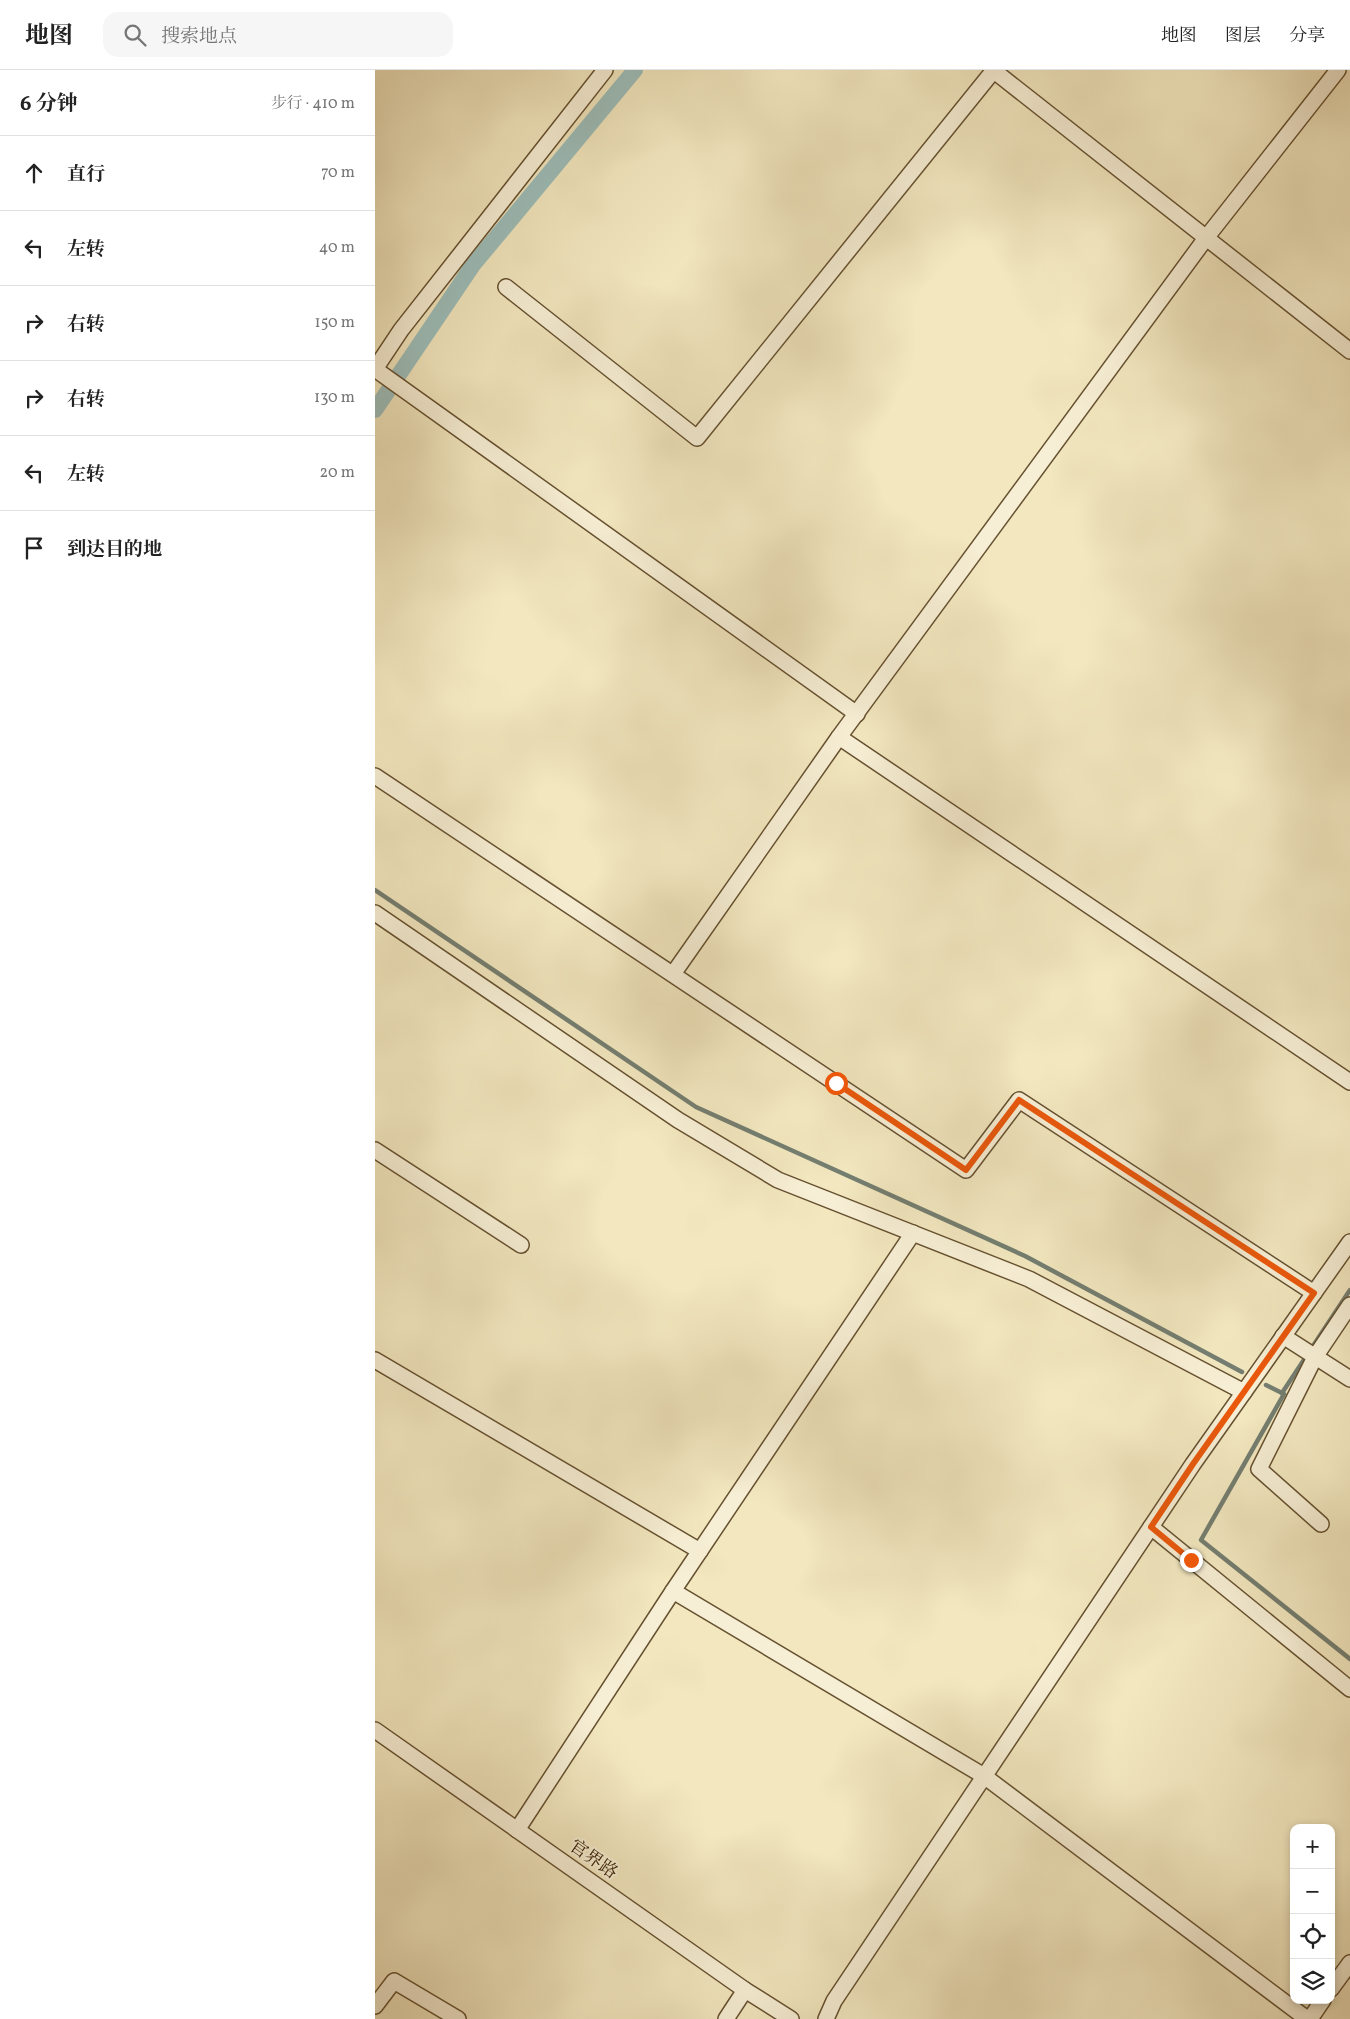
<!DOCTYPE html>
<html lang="zh">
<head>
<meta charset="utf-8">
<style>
	:root { --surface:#fff; --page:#f6f6f6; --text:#222; --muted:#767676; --line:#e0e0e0 }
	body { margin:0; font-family:Vollkorn,"Noto Serif SC",serif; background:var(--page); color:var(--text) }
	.controls { position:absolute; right:15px; bottom:15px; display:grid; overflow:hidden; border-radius:10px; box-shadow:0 2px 8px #0003 }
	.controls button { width:45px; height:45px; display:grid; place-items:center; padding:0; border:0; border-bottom:1px solid var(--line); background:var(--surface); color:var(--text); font:25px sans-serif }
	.stop { position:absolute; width:15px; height:15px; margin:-11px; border:4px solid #ea580c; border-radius:50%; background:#fff }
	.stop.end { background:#ea580c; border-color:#fff; box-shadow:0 1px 5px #0008 }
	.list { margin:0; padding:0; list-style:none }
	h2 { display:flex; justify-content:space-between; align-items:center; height:65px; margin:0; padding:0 20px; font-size:21px }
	h2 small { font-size:16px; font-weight:400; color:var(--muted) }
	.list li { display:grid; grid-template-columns:32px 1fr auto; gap:15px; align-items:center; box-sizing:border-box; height:75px; padding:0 20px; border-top:1px solid var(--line) }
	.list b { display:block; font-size:19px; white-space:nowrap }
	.list em { font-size:16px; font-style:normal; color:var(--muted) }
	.icon { flex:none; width:28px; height:28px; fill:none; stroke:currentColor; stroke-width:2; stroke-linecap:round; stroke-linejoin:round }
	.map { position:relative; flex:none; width:975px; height:1949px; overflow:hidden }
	header { display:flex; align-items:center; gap:30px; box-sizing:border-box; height:70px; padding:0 25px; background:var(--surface); border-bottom:1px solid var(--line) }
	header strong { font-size:24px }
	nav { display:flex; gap:28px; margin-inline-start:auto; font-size:18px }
	.search { width:350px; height:45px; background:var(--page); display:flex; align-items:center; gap:12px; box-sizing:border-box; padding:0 18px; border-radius:15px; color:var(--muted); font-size:19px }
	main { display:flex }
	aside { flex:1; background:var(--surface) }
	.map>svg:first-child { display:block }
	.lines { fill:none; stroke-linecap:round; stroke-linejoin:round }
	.stream { stroke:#747e70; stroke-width:4.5 }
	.canal { stroke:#9dbeba; stroke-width:16 }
	.street-casing { stroke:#665130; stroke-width:18 }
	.street { stroke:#f7efd5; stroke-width:15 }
	.route { stroke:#ea580c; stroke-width:6 }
	.labels { text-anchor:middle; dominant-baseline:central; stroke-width:4; stroke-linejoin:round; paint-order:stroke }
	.street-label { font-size:18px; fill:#371f00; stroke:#f7efd5 }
</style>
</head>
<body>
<header>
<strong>地图</strong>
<div class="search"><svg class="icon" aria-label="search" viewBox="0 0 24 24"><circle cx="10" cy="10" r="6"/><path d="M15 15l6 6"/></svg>搜索地点</div>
<nav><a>地图</a><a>图层</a><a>分享</a></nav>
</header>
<main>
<aside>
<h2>6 分钟<small>步行 · 410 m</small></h2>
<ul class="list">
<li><svg class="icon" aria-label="ahead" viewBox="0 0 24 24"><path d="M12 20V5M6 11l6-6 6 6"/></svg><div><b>直行</b></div><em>70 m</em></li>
<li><svg class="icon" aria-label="left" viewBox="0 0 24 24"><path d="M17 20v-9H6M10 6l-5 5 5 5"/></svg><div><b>左转</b></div><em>40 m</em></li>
<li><svg class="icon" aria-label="right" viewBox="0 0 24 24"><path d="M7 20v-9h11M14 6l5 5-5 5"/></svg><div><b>右转</b></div><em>150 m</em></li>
<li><svg class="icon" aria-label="right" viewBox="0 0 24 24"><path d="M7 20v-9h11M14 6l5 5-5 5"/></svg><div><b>右转</b></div><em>130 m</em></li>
<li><svg class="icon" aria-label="left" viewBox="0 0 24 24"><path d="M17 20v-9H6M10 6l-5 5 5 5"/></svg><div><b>左转</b></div><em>20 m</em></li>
<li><svg class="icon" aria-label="arrive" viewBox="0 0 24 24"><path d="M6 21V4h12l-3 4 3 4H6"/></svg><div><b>到达目的地</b></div></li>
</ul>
</aside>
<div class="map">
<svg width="975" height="1949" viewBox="0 0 975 1949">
	<rect width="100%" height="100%" fill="#f2e7bf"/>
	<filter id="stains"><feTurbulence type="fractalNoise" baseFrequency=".004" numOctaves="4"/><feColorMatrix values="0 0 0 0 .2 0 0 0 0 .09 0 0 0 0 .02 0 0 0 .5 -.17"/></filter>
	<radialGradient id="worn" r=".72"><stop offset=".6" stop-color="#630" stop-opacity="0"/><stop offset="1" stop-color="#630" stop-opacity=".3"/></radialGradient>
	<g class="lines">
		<g class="stream">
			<path d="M0,820l321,217 329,149 217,116"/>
			<path d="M891,1315l18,9 -83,146 149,119"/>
			<path d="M907,1323l68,-103"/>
		</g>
		<path class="canal" d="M0,340l98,-145 162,-195"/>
		<g class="street-casing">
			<g id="street">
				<path d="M618,0l357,281"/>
				<path d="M131,217l191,151 297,-368"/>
				<path d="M0,299l482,345"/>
				<path d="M0,299l26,-39 204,-260"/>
				<path d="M464,667l511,345"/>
				<path d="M0,706l591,394 53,-70 295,193"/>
				<path d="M0,843l303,207 100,60 251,99 215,113"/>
				<path d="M298,904l166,-237 367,-499 132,-168"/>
				<path d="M0,1080l146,95"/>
				<path d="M908,1266l67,43"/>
				<path d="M0,1290l325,191"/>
				<path d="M946,1454l-62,-55 56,-112 35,-52"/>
				<path d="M776,1457l199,162"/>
				<path d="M298,1521l311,185 323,243"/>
				<path d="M0,1660l370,260 46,29"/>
				<path d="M142,1760l156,-239 240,-358"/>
				<path d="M956,1919l19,-26"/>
				<path d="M0,1936l19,-25 64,38"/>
				<path d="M351,1949l19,-29"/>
				<path d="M451,1949l8,-18 359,-537 157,-222"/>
				<path d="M935,1949l13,-19"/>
			</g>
		</g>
		<use href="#street" class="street"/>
	</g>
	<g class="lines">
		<path class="route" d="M461,1013l130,87 53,-70 295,193 -121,171 -42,63 40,33"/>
	</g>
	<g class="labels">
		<g class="street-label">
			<text transform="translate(218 1790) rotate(35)">官界路</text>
		</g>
	</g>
	<rect width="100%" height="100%" filter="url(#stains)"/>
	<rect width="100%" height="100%" fill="url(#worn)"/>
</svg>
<div class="controls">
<button>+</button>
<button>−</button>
<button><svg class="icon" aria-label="locate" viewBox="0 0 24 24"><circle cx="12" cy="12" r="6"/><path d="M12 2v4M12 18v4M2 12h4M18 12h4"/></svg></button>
<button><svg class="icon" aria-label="layers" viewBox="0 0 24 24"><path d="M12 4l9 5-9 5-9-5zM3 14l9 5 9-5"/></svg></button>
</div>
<div class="stop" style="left:461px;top:1013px"></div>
<div class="stop end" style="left:816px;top:1490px"></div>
</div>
</main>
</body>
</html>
